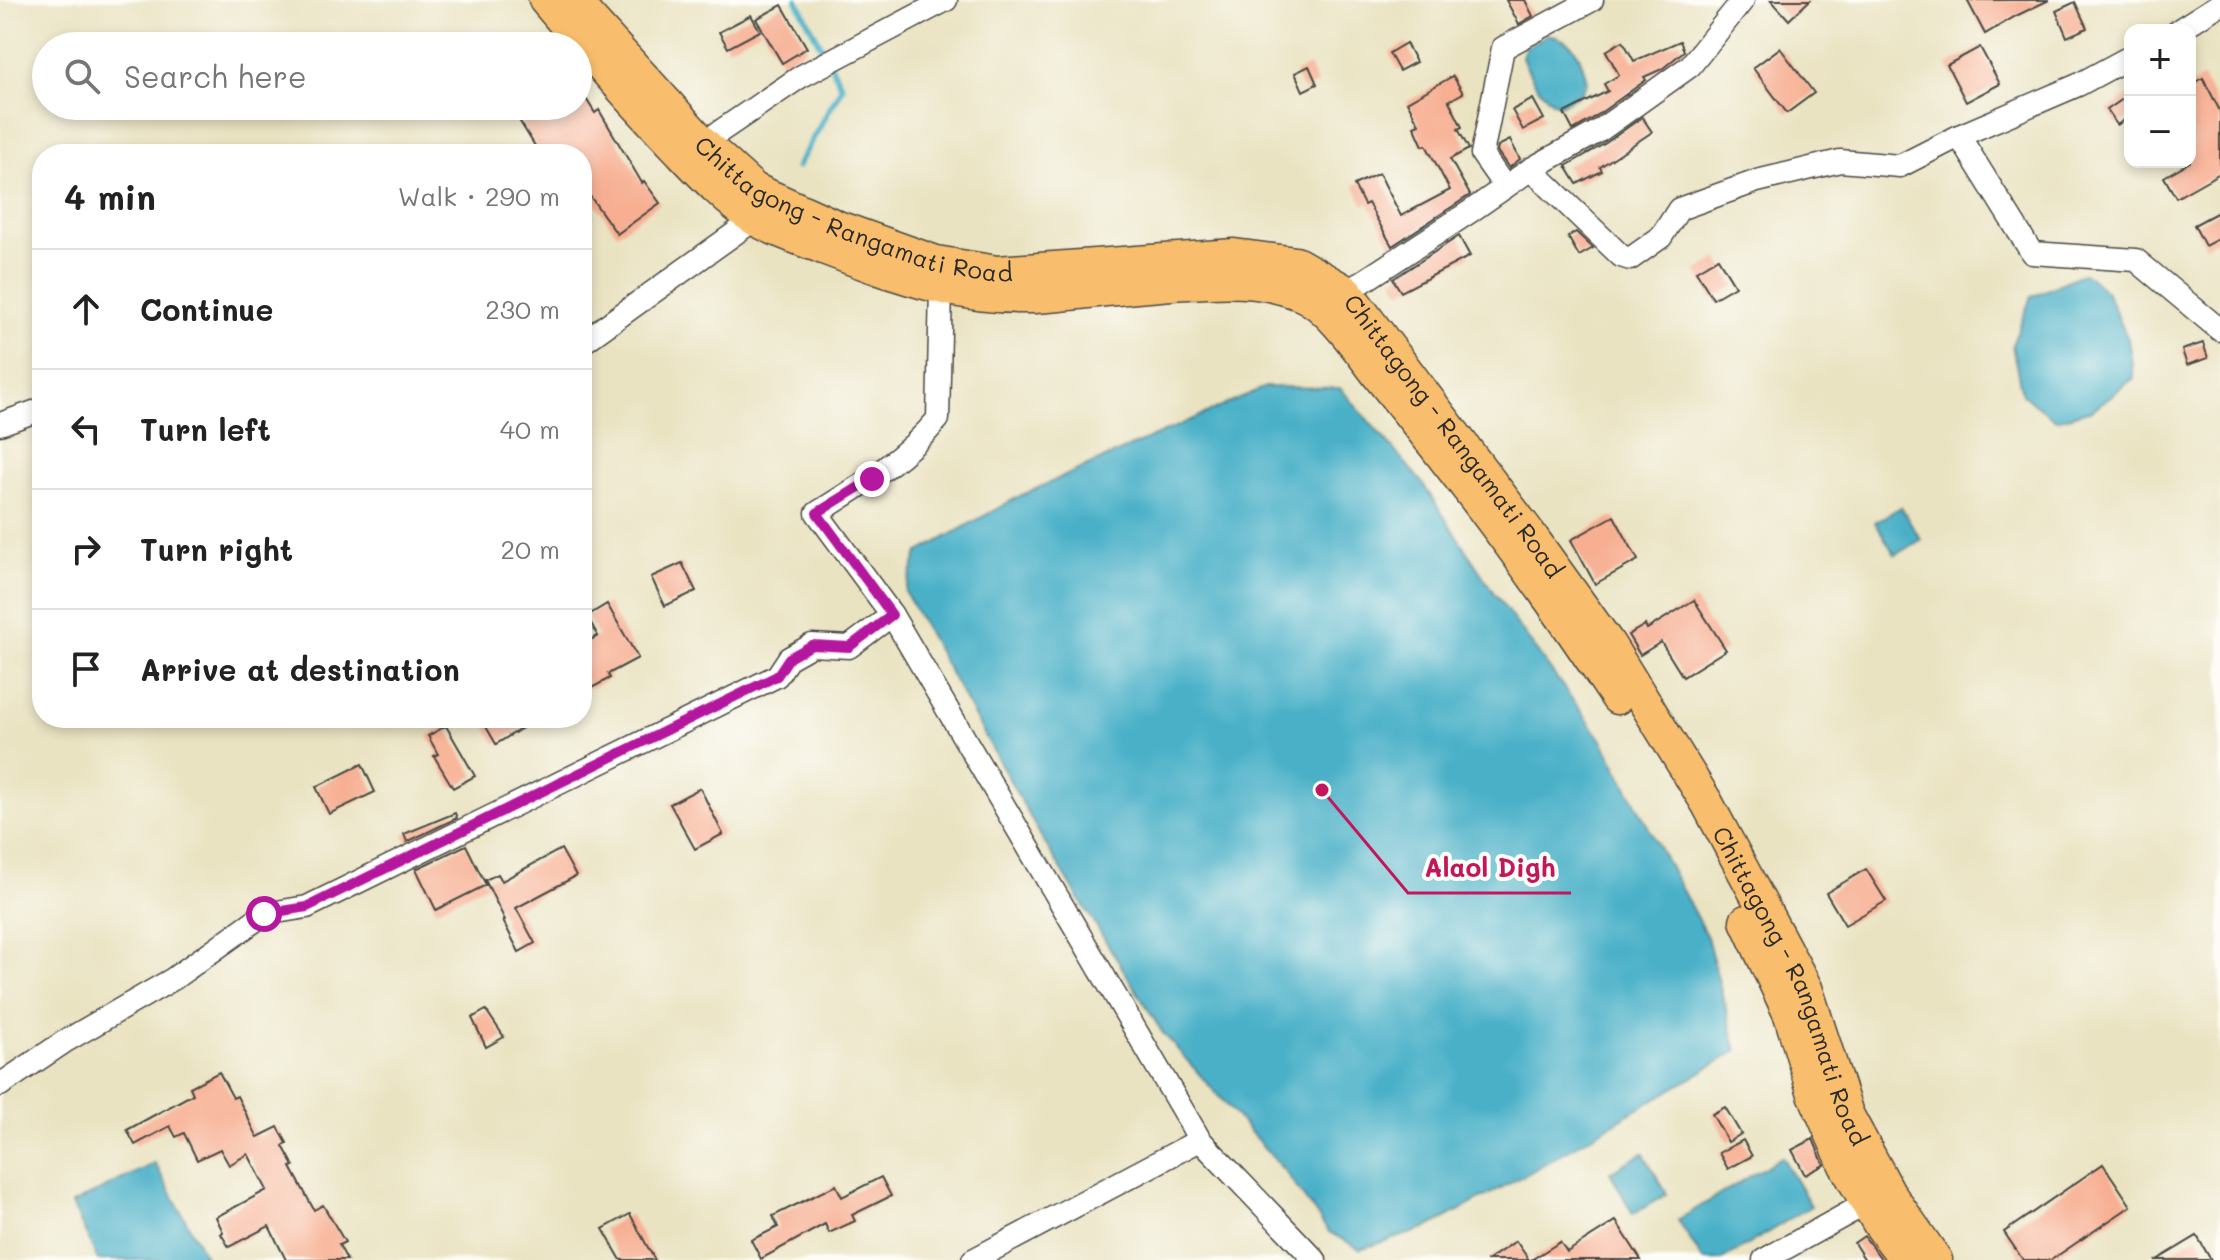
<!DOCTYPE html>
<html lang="en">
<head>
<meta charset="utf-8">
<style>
	:root { --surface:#fff; --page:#f2f2f2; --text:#222; --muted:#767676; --line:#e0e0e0 }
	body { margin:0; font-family:Mali,sans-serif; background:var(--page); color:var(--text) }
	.controls { position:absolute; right:24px; top:24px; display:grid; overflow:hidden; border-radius:16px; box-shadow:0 4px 12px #0003 }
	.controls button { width:72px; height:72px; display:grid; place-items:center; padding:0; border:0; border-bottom:2px solid var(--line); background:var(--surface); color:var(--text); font:40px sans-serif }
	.stop { position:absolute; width:24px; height:24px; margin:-18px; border:6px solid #b5179e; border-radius:50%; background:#fff }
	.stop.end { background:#b5179e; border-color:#fff; box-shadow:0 2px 8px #0008 }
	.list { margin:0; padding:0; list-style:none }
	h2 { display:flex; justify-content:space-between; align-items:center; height:104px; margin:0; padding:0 32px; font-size:34px }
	h2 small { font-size:26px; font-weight:400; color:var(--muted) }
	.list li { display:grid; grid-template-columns:52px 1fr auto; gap:24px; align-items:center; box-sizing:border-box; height:120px; padding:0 32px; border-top:2px solid var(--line) }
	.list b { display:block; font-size:30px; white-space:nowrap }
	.list em { font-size:26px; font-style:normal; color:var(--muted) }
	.icon { flex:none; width:44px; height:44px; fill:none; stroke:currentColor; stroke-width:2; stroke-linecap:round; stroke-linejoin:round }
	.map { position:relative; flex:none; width:2220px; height:1260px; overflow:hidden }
	.search { position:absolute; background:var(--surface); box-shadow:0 4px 12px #0003; left:32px; top:32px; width:560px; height:88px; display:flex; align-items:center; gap:20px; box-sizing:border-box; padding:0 28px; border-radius:44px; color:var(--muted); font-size:30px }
	.panel { position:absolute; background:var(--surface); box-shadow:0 4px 12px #0003; left:32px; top:144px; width:560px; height:584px; border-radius:32px }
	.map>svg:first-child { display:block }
	.water { fill:#49b0c8; stroke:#3a6e7a; stroke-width:2 }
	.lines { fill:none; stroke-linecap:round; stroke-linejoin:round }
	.stream { stroke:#49b0c8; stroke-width:6 }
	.building { fill:#f7ae91 }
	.minor-casing { stroke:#484742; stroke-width:25 }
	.highway-casing { stroke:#484742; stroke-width:35 }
	.minor { stroke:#fff; stroke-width:22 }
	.highway { stroke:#f9be6d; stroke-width:32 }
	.route { stroke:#b5179e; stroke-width:10 }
	.labels { text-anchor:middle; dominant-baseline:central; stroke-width:8; stroke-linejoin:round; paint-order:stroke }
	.street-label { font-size:24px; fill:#2b2b2b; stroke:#fdfcf7 }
	.leader { fill:none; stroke:#c2185b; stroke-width:3 }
	.callout-dot { fill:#c2185b; stroke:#fdfcf7; stroke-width:3 }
	.callout-label { font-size:26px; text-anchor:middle; font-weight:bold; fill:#c2185b; stroke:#fdfcf7; stroke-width:8; stroke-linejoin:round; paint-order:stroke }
</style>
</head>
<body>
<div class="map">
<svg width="2220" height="1260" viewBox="0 0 2220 1260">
	<rect width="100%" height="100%" fill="#fdfcf7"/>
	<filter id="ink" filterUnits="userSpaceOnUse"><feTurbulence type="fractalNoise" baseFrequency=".0125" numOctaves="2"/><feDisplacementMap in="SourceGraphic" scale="16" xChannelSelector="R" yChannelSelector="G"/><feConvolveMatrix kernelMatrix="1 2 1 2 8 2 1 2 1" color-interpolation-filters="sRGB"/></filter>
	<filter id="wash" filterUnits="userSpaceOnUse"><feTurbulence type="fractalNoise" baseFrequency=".006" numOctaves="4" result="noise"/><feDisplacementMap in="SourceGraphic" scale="32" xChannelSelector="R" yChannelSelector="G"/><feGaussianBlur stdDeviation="1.8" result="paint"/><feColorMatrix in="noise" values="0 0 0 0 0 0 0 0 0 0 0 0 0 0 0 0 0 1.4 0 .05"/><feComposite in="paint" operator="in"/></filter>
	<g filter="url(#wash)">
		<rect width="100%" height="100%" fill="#eae3c2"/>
		<g class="water">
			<path d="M1548,34c29,8 33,20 39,48l-6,11 -21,12c-19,-7 -31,-31 -38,-48l3,-9z"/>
			<path d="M2084,273l22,18 22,48 6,39 -42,32 -36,10 -34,-26 -10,-49 19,-48z"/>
			<path d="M1265,387l75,1 81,93 73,112 108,147 105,197 30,114 -210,123 -102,55 -65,20 -31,-17 -46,-63 -121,-137 -119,-192 -138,-248 13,-39 102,-57z"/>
			<path d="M1901,507l20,33 -26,15 -20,-33z"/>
			<path d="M1643,1153l24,41 -34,20 -23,-42z"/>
			<path d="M1782,1157l29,49 -89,54h-19l-25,-40z"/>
			<path d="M155,1163l52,97h-109l-26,-56z"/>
		</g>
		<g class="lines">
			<path class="stream" d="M797,167l45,-80 -45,-87"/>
		</g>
		<g id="blocks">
			<g class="building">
				<path d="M1506,0h19l8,16 -14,8z"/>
				<path d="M1771,0h39l-21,20z"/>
				<path d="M1967,0h82l-33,16 -31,18z"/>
				<path d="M2075,2l12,26 -20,9 -11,-26z"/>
				<path d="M782,5l25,43 -25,15 -26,-44z"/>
				<path d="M751,15l9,16 -32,17 -9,-16z"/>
				<path d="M1623,41l11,20 46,-20 4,10 -22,18 -18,8 2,3 -54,39 -19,11 -9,-17 44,-22 -4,-7 15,-9 -13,-24z"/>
				<path d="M1406,43l10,19 -17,9 -10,-18z"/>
				<path d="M1980,47l20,37 -34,18 -19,-37z"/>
				<path d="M1780,48l34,45 -27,20 -34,-45z"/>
				<path d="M1309,66l8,18 -14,7 -8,-18z"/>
				<path d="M1453,76l10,17 -14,8 13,26 -4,2 11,20 -19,10 20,36 -78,51 -24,-43 -4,2 -10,-20 25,-12 22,43 49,-26 -24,-45 -3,1 -9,-20 5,-2 -12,-22z"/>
				<path d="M2203,78l17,33v62l-44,25 -12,-21 26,-15v-76z"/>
				<path d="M578,86l17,27 4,-3 43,73 2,-2 16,22 -43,31 -35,-49v-31h-42l-21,-34 24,-14h35z"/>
				<path d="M2130,94v22l-13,9 -10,-15z"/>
				<path d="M1533,99l11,20 -21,11 -11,-20z"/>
				<path d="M1642,117l10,15 -52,35 2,4 -25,13 -11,-18 40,-23z"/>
				<path d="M1510,140l10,19 -11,9 -12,-17 1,-5z"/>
				<path d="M2220,211v27l-15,8 -11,-21z"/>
				<path d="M1576,232l17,16 -14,8 -11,-19z"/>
				<path d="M1459,236l11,20 -69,36 -8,-13z"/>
				<path d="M1718,258l17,28 -22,13 -17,-28z"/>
				<path d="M2203,343l5,15 -21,7 -5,-15z"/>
				<path d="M1614,516l24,44 -43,24 -24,-44z"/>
				<path d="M682,563l14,28 -31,15 -14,-29z"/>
				<path d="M1694,600l32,50 -43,27 -22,-35 -21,13 -12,-20 17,-10 2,4z"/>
				<path d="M607,604l31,54 -30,16 2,4 -20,11 -8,-14v-31l16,-8 -11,-20z"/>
				<path d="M481,718h58l-43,26z"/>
				<path d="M446,726l29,50 -22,12 -19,-32 4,-2 -10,-18z"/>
				<path d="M362,764l13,28 -46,22 -13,-27z"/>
				<path d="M700,788l23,46 -28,15 -25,-45z"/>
				<path d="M455,813l2,5 -50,24 -3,-8z"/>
				<path d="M466,845l20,40 -50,25 -20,-41z"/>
				<path d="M561,849l15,27 -60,32 19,35 -16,9 -16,-31 2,-1 -20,-40 13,-6 4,7z"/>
				<path d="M1866,869l20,32 -41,24 -19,-32z"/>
				<path d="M486,1010l18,27 -18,10 -14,-29z"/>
				<path d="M219,1072l14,26 4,-2 20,40 1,1 20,-10 9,16 -4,3 11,20 -3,1 23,43 9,-5 22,37 -6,3 8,15h-61l-17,-34 -40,21 -8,-13 2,-2 -7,-15 51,-27 -19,-36 -19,11 -9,-16 -23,11 -13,-27 -8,4 -6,-11 -35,19 -8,-15 66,-36 -3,-7z"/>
				<path d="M1725,1107l16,27 -13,8 -16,-28z"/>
				<path d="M1813,1139l11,26 -19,10 -13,-25z"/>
				<path d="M1743,1140l9,16 -24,13 -9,-16z"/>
				<path d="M2103,1164l28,42 -80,54h-28l-19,-28z"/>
				<path d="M881,1177l10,19 -39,19 3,6 -26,12 -4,-9 -64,35 -10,-19 27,-13 -5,-11 63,-31 6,12z"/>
				<path d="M630,1214l16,30 9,16h-34l-18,-31z"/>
				<path d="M1616,1221l25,39h-110l29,-18 7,10z"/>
				<path d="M1864,1236l18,24h-17l-11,-17z"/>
				<path d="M2197,1236l14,24h-54z"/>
				<path d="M1516,1241l13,19h-41z"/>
			</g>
		</g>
	</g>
	<g filter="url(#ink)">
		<use href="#blocks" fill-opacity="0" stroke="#484742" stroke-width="2"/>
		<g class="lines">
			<g class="minor-casing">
				<g id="minor">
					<path d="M2179,30l41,-26"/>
					<path d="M1959,136l73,117 104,7 84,70"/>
					<path d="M703,143l97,-66 146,-77"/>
					<path d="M1531,169l68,-38 91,-65 53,-66"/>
					<path d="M1505,187l-23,-33 21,-106 89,-48"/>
					<path d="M1347,292l124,-81 60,-42 90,87 9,3 31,-22 18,-28 78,-28 83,-20 60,5 59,-30 119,-51 52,-28"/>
					<path d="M582,343l173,-124"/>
					<path d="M0,424l42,-15"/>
					<path d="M892,615l308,525 115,120"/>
					<path d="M0,1085l64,-43 109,-63 91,-65 43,-7 470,-231 12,-18 23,-13 37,2 43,-32 -75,-102c43,-27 88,-54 121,-94l3,-131"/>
					<path d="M973,1260l227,-120"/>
					<path d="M1764,1260l103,-57"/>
				</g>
			</g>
			<g class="highway-casing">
				<g id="highway">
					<path d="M545,0c42,50 84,98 129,145 24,25 53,57 82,75 22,12 47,20 70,29 73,28 142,54 222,47 42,-4 83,-9 124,-12 45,-3 88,-7 130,11 29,12 60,60 80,85 83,102 163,208 235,318"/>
					<path id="s1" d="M573,0l130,143 51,46 84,38 98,35 61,10 237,-17 62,8 51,29 182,241 79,110 99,160 99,185 41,126 44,82 45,64"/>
					<path d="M1746,921l44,94 24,79 31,71 34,59 27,36"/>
				</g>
			</g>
			<use href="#minor" class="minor"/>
			<use href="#highway" class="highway"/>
		</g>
	</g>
	<g class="lines" filter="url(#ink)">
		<path class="route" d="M264,914l43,-7 470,-231 12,-18 23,-13 37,2 43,-32 -75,-102 55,-34"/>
	</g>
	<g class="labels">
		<g class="street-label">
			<text stroke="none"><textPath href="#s1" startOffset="362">Chittagong - Rangamati Road</textPath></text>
			<text stroke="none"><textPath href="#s1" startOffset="1058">Chittagong - Rangamati Road</textPath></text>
			<text stroke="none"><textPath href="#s1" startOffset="1706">Chittagong - Rangamati Road</textPath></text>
		</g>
	</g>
	<path class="leader" d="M1322 790L1408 893H1571"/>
	<circle class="callout-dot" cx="1322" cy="790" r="8"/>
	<g class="callout-label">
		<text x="1490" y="877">Alaol Digh</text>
	</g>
</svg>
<div class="controls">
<button>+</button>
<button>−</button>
</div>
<div class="stop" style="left:264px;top:914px"></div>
<div class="stop end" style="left:872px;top:479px"></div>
<div class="search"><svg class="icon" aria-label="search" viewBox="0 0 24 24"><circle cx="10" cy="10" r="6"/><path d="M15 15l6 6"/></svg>Search here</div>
<section class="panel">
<h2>4 min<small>Walk · 290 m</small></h2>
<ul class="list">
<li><svg class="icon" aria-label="ahead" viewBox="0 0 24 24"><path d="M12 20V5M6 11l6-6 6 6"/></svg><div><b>Continue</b></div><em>230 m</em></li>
<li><svg class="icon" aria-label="left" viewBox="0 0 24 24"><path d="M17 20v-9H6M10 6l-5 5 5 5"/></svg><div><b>Turn left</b></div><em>40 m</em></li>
<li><svg class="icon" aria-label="right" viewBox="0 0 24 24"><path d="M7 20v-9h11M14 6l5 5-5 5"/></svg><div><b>Turn right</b></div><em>20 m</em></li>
<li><svg class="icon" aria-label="arrive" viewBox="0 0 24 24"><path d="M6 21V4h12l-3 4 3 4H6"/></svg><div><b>Arrive at destination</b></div></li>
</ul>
</section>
</div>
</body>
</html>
